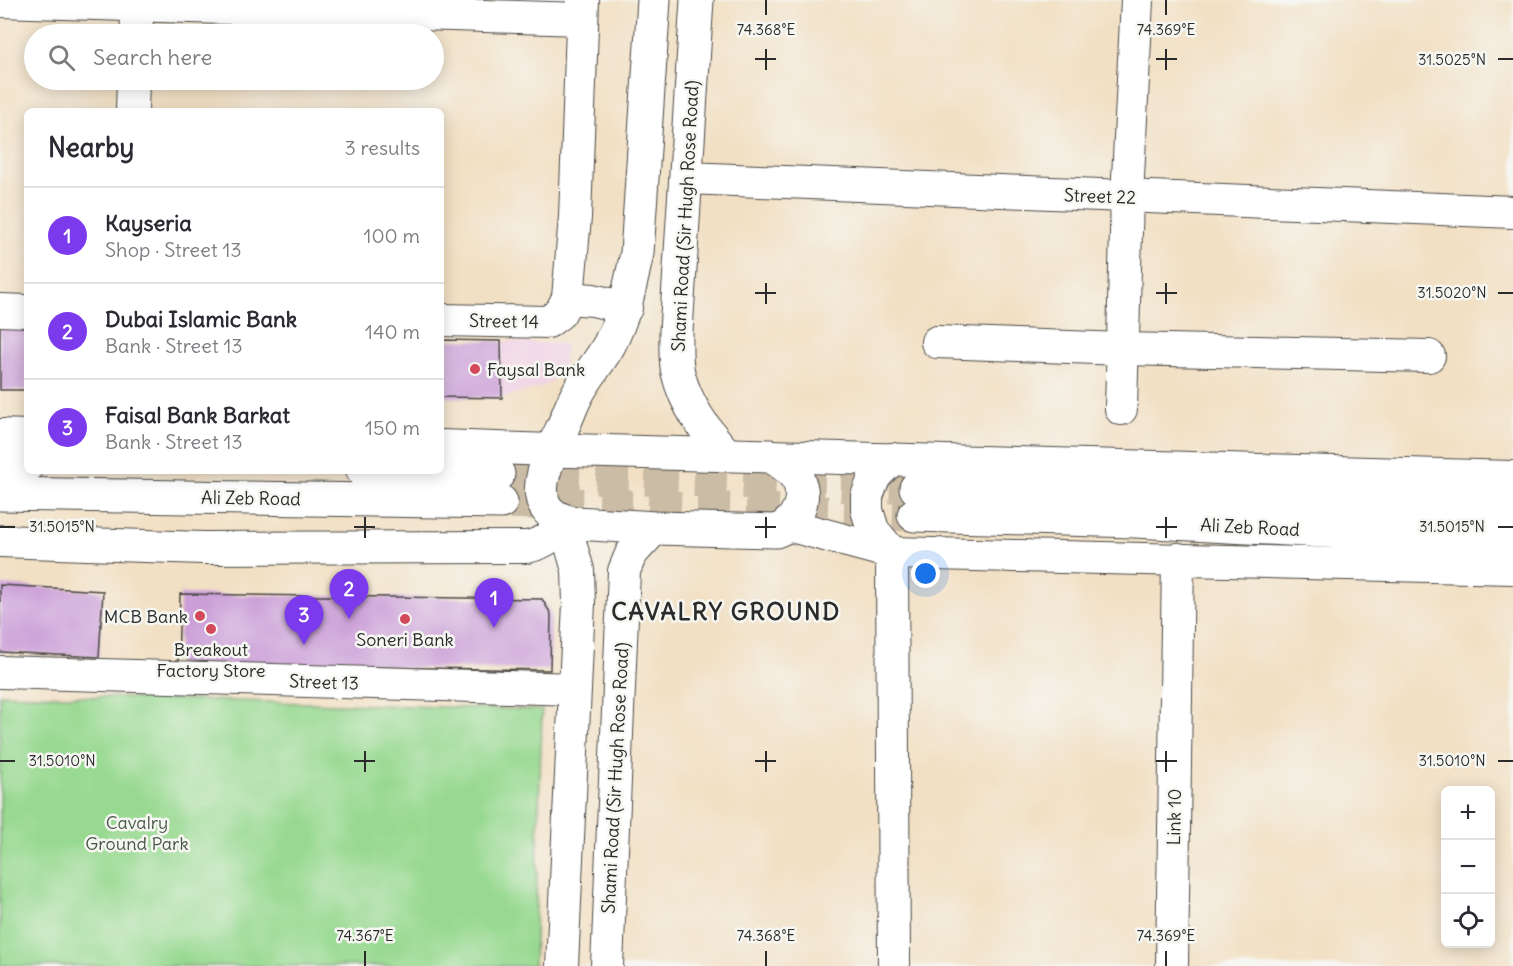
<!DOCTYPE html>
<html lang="en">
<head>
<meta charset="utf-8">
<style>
	:root { --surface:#fff; --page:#f2f2f3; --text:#2b2b33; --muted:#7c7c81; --line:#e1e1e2; --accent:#7c3aed }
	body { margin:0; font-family:Delius,sans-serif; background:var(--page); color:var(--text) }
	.controls { position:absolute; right:18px; bottom:18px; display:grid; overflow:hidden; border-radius:9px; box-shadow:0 3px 15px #0003 }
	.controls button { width:54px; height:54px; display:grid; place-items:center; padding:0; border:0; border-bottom:2px solid var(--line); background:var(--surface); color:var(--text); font:30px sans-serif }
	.you { position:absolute; left:926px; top:574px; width:21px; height:21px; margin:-15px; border:4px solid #fff; border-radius:50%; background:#1a73e8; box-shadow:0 0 0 9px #1a73e833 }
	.badge { display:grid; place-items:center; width:39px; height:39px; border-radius:50%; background:var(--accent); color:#fff; font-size:20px; font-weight:700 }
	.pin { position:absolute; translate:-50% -50px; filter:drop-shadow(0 2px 3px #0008) }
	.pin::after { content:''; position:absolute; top:32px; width:21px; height:18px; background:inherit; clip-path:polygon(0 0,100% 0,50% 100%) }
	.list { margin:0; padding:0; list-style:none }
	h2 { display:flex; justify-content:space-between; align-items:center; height:78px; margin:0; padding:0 24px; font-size:26px }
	h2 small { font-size:20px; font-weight:400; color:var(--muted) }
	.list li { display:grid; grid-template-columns:39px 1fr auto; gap:18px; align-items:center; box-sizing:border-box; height:96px; padding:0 24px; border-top:2px solid var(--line) }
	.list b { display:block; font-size:22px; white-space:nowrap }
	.list p { margin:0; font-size:20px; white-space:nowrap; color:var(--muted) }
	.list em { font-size:20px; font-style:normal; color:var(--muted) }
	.icon { flex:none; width:33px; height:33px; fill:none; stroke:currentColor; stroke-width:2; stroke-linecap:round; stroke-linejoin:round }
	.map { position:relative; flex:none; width:1513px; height:966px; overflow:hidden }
	.search { position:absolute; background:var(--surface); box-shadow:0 3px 15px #0003; left:24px; top:24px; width:420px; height:66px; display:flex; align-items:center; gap:15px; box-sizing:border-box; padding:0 21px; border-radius:33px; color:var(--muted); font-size:22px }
	.panel { position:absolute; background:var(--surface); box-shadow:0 3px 15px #0003; left:24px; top:108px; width:420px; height:366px; border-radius:9px }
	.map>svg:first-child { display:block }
	.built { fill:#f0d0e4 }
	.green { fill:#97d990; stroke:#61825e; stroke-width:1.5 }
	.building { fill:#cb9fd8 }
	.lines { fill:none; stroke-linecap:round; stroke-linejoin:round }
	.major-tunnel { stroke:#cabca5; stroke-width:33; stroke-dasharray:33 16; stroke-linecap:butt }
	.minor-casing { stroke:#494642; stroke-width:34 }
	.major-casing { stroke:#494642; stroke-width:35 }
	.minor { stroke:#fff; stroke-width:32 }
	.major { stroke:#fff; stroke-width:33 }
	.ticks { fill:none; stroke:#2b2b2b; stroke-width:2 }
	.poi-dot { fill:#d1495b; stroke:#f6f6f2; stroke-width:2 }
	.labels { text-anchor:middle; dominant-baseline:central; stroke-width:5; stroke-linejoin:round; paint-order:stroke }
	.street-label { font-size:18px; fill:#2b2b2b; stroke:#f6f6f2 }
	.poi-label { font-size:18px; fill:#2b2b2b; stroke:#f6f6f2 }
	.park-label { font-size:18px; fill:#465644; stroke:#f6f6f2 }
	.district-label { font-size:24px; font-weight:bold; letter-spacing:1.5px; fill:#2b2b2b; stroke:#f6f6f2 }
	.ticks-label { font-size:15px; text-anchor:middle; fill:#2b2b2b; stroke:#f6f6f2; stroke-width:5; stroke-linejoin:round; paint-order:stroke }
</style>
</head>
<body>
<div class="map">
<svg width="1513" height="966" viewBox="0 0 1513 966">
	<rect width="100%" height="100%" fill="#f6f6f2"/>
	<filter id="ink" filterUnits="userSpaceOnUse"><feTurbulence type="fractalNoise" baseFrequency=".0167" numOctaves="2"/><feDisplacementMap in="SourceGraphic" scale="12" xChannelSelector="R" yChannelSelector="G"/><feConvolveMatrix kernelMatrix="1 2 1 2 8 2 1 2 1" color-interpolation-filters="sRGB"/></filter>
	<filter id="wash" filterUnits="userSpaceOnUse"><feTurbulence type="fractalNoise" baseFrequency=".008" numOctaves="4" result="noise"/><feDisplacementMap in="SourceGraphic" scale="24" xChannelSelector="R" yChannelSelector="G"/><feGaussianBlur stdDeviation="1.35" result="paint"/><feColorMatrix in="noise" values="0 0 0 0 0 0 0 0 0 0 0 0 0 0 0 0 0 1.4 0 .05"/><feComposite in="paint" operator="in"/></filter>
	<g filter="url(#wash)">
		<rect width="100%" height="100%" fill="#f2e0c4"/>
		<path class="built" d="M501,341l65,3 -3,26 -7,8 -12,8 -42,12z"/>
		<path class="green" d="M0,694l542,16 -8,256h-534z"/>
		<g id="blocks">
			<g class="building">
				<path d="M0,317l27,1v72h-27z"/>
				<path d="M441,340l60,1 1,57 -61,-1z"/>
				<path d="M0,585l103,6 -4,66 -99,-5z"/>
				<path d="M180,594l362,5 9,15 -1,56 -372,-6z"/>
			</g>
		</g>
	</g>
	<g filter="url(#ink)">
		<use href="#blocks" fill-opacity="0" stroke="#494642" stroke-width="1.5"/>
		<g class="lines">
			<g class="major-tunnel">
				<path d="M498,474l418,14"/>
				<path d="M501,502l413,13"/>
			</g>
			<g class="minor-casing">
				<g id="minor">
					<path d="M0,1l582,18"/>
					<path d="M136,34l2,-28"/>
					<path d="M132,111l1,-31"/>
					<path d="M687,178l826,34"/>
					<path d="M568,298l7,-81 8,-217"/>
					<path d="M0,310l27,1"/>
					<path d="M441,320l107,2 12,-9 8,-15 25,2 33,8"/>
					<path d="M937,342l186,7 306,7"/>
					<path d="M1121,409l6,-212 10,-197"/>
					<path d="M0,435l27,1"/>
					<path d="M441,446l111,4"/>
					<path d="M770,456l743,21"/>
					<path d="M892,459l-17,17 -8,20v14l6,20 19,23 2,413"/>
					<path d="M788,525l104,28 621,15"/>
					<path d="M0,541l203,7 324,-1c18,-4 26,-11 37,-25"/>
					<path d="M0,672l575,17"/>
					<path d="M562,966l17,-363 -1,-33 -14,-48"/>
					<path d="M607,966l17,-395 7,-17 24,-26"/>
					<path d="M1172,966l6,-407"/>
				</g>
			</g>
			<g class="major-casing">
				<g id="major">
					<path d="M697,0l-21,331c0,14 -1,29 2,42 8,32 26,56 47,80"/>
					<path d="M552,450l218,6c11,6 22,13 28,24 10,19 -2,44 -22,51l-121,-3 -79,-5c-57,-8 -30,-61 -14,-94 6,-13 10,-26 17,-38 9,-16 21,-30 30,-46 16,-31 21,-58 28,-92l17,-253"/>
					<path d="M0,466h27"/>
					<path d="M363,471l135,3"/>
					<path d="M916,488l597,21"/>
					<path d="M0,494l501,8"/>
					<path d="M914,515l221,6 378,20"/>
				</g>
			</g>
			<use href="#minor" class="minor"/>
			<use href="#major" class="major"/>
		</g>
	</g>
	<path class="ticks" d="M766,0v15M1166,0v15M766,49v21M1166,49v21M755,59h21M1156,59h21M1498,59h15M766,283v21M1166,283v21M755,293h21M1156,293h21M1498,293h15M365,517v21M766,517v21M1166,517v21M0,527h15M354,527h21M755,527h21M1156,527h21M1498,527h15M365,751v21M766,751v21M1166,751v21M0,761h15M354,761h21M755,761h21M1156,761h21M1498,761h15M365,951v15M766,951v15M1166,951v15"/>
	<g class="poi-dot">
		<circle cx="475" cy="369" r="6"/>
		<circle cx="200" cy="616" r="6"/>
		<circle cx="405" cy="619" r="6"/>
		<circle cx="211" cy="629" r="6"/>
	</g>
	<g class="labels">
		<g class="street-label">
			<text transform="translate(1100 196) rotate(2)">Street 22</text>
			<text transform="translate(685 216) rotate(-87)">Shami Road (Sir Hugh Rose Road)</text>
			<text transform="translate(504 321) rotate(1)">Street 14</text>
			<text transform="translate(251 498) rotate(1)">Ali Zeb Road</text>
			<text transform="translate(1250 527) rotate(3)">Ali Zeb Road</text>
			<text transform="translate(324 682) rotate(2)">Street 13</text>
			<text transform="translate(615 778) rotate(-87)">Shami Road (Sir Hugh Rose Road)</text>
			<text transform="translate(1174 817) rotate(-89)">Link 10</text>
		</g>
		<g class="poi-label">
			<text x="487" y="369" text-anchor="start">Faysal Bank</text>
			<text x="188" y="616" text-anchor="end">MCB Bank</text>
			<text x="405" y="639">Soneri Bank</text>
			<text x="211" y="649">Breakout<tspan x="211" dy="21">Factory Store</tspan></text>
		</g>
		<g class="park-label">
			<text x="137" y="822">Cavalry<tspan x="137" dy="21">Ground Park</tspan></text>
		</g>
		<g class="district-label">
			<text x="726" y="611">CAVALRY GROUND</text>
		</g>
	</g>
	<g class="ticks-label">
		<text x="766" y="35">74.368°E</text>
		<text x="1166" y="35">74.369°E</text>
		<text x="1452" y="65">31.5025°N</text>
		<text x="1452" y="298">31.5020°N</text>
		<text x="62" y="532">31.5015°N</text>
		<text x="1452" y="532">31.5015°N</text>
		<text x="62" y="766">31.5010°N</text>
		<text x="1452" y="766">31.5010°N</text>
		<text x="365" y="941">74.367°E</text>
		<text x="766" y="941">74.368°E</text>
		<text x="1166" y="941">74.369°E</text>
	</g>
</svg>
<div class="controls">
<button>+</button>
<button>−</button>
<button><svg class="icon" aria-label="locate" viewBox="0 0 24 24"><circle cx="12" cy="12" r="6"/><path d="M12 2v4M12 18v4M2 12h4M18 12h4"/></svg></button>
</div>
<div class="you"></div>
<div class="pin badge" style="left:494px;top:628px">1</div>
<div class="pin badge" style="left:349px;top:619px">2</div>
<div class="pin badge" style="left:304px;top:645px">3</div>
<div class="search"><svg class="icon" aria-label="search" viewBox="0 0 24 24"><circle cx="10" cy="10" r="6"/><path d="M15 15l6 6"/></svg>Search here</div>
<section class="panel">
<h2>Nearby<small>3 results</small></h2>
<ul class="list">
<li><span class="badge">1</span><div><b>Kayseria</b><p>Shop · Street 13</p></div><em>100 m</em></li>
<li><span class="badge">2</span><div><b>Dubai Islamic Bank</b><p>Bank · Street 13</p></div><em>140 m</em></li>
<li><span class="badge">3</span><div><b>Faisal Bank Barkat</b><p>Bank · Street 13</p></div><em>150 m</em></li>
</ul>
</section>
</div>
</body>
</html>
